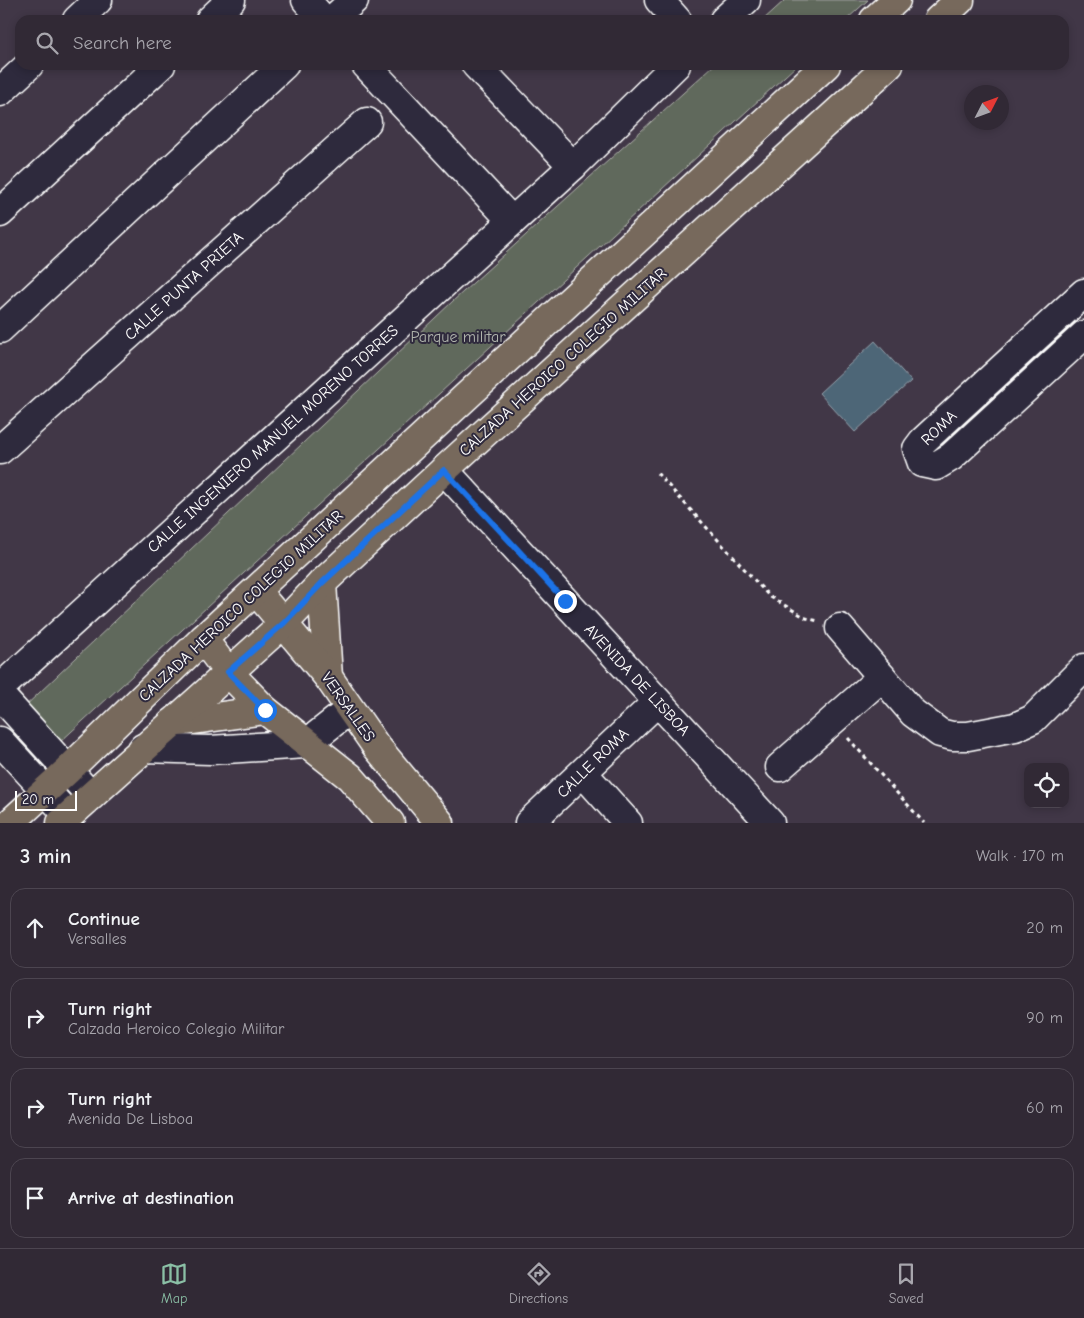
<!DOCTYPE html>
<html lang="en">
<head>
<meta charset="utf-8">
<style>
	:root { --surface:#312935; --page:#3d3541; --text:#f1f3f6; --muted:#a8a6ad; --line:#4c4550; --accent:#8abfa5 }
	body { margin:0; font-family:"Comic Neue",sans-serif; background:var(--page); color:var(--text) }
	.controls { position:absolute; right:15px; bottom:15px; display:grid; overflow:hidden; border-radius:10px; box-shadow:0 2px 8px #0003 }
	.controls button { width:45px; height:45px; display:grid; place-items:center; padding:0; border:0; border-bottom:1px solid var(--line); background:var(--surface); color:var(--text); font:25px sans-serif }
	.compass { position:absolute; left:964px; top:85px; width:45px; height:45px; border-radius:50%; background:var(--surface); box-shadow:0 2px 8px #0003; rotate:48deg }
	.scale { position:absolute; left:15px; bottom:12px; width:62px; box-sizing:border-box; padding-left:5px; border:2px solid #fff; border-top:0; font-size:14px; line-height:18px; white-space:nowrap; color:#fff; -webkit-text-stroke:4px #2f2a3d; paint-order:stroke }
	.stop { position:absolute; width:15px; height:15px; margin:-11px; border:4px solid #1a73e8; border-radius:50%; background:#fff }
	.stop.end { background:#1a73e8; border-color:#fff; box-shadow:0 1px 5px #0008 }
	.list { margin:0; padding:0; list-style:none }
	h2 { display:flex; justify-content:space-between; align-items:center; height:65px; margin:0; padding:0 20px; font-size:21px }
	h2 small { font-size:16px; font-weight:400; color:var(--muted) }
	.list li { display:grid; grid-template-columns:32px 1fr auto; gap:15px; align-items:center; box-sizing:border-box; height:80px; margin:0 10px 10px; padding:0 10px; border:1px solid var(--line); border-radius:15px }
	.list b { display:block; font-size:19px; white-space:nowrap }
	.list p { margin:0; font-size:16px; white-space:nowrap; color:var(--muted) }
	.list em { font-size:16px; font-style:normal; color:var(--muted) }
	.icon { flex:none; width:28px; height:28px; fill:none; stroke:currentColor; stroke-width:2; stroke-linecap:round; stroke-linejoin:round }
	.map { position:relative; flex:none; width:1084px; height:823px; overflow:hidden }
	.search { position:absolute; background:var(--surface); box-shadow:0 2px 8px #0003; left:15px; right:15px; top:15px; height:55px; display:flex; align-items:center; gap:12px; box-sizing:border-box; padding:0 18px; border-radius:15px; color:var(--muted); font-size:19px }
	.sheet { height:425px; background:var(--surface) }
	nav { display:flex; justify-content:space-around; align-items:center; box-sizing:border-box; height:70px; border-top:1px solid var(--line); background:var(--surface); font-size:14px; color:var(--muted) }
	nav a { display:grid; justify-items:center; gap:2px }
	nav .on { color:var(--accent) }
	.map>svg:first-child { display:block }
	.green { fill:#61695b; stroke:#b0b4ad }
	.water { fill:#4d6677; stroke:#94a3ad }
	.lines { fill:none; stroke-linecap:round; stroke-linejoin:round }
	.minor-casing { stroke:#fff; stroke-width:31 }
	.major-casing { stroke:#fff; stroke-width:31 }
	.path { stroke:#fff; stroke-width:3; stroke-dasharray:4 4; stroke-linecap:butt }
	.minor { stroke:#2f2a3d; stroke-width:28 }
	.major { stroke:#77695c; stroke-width:28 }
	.route { stroke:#1a73e8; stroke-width:6 }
	.labels { text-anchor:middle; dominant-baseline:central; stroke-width:4; stroke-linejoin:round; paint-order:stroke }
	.street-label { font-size:16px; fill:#fff; stroke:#2f2a3d }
	.park-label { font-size:16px; fill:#b0b4ad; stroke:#2f2a3d }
</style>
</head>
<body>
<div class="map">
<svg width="1084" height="823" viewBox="0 0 1084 823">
	<rect width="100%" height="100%" fill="#413747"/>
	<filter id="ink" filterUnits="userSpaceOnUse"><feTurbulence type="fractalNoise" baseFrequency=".02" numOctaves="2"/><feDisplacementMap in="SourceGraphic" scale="10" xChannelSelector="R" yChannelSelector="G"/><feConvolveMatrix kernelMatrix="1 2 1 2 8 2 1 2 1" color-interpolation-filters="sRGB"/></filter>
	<g filter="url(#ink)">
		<g class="green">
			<path d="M785,0h83l-22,20h-83z"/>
			<path d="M714,65h83l-738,678 -39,-32 433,-410z"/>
		</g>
		<path class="water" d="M875,341l36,40 -56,51 -36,-39z"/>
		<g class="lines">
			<g class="minor-casing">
				<g id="minor">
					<path d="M306,0l18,20"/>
					<path d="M659,0l18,20"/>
					<path d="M77,20l21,-20"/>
					<path d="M210,20l21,-20"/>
					<path d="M332,20l22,-20"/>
					<path d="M724,20l22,-20"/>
					<path d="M366,65l146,156"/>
					<path d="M476,65l97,101"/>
					<path d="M0,92l29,-27"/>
					<path d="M0,213l161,-148"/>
					<path d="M1084,293l-161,148 -6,8 5,14 14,3 15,-9 133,-122"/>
					<path d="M0,329l284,-264"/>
					<path d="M0,450l367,-328"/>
					<path d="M444,470l326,353"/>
					<path d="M840,628l73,85 27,20 12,3h16l47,-9 18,-8 51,-51"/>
					<path d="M0,688l573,-522 103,-101"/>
					<path d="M0,695l91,101"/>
					<path d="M0,741l69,75"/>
					<path d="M143,748l67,2 96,-6 43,-34"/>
					<path d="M780,767l102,-90"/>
					<path d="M583,773l45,50"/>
					<path d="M529,823l128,-121"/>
				</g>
			</g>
			<g class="major-casing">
				<g id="major">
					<path d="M874,20l22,-20"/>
					<path d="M938,20l22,-20"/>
					<path d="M322,583l6,94"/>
					<path d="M256,591l72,86 48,69 64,77"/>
					<path d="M203,639l25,33 37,38 85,67 40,46"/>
					<path d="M172,723l93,-13"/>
					<path d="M10,823l57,-52 136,-132 623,-574"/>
					<path d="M61,823l223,-200 38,-40 122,-113 445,-405"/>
				</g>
			</g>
			<g class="path">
				<path d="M657,473l112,123 37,22 12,3"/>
				<path d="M848,738l76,85"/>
			</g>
			<use href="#minor" class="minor"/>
			<use href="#major" class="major"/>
		</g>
	</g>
	<g class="lines" filter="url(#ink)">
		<path class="route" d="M265,710l-37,-38 56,-49 38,-40 122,-113 121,131"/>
	</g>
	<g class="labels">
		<g class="street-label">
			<text transform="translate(184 286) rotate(-42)">CALLE PUNTA PRIETA</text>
			<text transform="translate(563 362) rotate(-42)">CALZADA HEROICO COLEGIO MILITAR</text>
			<text transform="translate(939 428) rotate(-44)">ROMA</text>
			<text transform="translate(273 439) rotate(-42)">CALLE INGENIERO MANUEL MORENO TORRES</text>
			<text transform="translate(241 606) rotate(-43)">CALZADA HEROICO COLEGIO MILITAR</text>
			<text transform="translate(637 680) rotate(47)">AVENIDA DE LISBOA</text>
			<text transform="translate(348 707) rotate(55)">VERSALLES</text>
			<text transform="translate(593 763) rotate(-44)">CALLE ROMA</text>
		</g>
		<g class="park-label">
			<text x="458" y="337">Parque militar</text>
		</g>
	</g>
</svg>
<div class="controls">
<button><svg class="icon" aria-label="locate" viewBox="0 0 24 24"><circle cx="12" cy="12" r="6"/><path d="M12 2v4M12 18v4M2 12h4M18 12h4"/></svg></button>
</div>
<svg class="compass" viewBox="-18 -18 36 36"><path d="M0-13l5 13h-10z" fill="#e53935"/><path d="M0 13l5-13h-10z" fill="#a8a6ad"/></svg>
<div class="scale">20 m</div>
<div class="stop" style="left:265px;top:710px"></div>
<div class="stop end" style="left:565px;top:601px"></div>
<div class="search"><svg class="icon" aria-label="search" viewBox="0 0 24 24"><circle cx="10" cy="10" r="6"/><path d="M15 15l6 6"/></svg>Search here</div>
</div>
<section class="sheet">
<h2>3 min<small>Walk · 170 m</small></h2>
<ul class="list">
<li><svg class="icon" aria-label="ahead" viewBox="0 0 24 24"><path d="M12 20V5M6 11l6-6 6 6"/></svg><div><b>Continue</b><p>Versalles</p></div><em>20 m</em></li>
<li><svg class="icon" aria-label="right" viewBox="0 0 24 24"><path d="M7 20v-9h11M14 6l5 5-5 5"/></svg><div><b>Turn right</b><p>Calzada Heroico Colegio Militar</p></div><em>90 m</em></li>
<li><svg class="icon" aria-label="right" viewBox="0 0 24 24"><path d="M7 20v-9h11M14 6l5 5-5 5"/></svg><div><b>Turn right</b><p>Avenida De Lisboa</p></div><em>60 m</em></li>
<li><svg class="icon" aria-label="arrive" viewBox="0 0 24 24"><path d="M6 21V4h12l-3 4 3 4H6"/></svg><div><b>Arrive at destination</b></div></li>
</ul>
</section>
<nav>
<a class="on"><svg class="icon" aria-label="map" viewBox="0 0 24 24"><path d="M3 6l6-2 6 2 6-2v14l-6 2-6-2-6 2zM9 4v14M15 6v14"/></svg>Map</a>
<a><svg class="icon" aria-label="directions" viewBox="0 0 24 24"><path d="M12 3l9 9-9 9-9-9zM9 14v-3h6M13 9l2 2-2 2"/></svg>Directions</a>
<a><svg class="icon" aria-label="saved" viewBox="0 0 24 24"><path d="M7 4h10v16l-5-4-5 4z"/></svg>Saved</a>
</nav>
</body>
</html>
